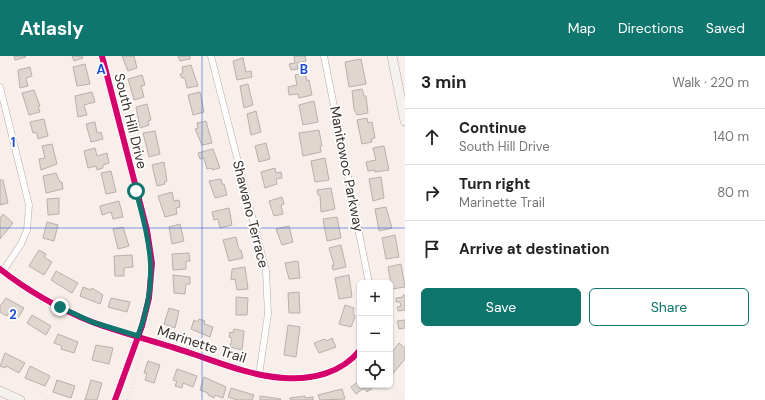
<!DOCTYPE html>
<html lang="en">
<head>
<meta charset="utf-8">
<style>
	:root { --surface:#fff; --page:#f6f6f6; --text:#222; --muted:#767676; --line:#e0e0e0; --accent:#0f766e }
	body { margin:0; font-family:"DM Sans",sans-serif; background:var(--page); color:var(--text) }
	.controls { position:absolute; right:12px; bottom:12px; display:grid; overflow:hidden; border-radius:6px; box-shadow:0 1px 3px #0004 }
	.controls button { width:36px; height:36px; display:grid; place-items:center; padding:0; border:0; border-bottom:1px solid var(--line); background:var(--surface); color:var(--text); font:20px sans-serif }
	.stop { position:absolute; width:12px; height:12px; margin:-9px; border:3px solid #0f766e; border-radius:50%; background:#fff }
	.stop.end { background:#0f766e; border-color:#fff; box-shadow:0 1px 4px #0008 }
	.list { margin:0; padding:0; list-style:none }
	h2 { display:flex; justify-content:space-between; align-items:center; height:52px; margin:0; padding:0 16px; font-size:17px }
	h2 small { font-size:13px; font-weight:400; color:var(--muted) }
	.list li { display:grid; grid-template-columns:26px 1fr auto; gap:12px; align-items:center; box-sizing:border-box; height:56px; padding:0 16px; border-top:1px solid var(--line) }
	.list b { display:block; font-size:15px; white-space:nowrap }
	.list p { margin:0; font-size:13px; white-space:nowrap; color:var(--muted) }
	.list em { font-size:13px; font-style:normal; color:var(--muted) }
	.actions { display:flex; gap:8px; padding:12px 16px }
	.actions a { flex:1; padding:9px 0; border:1px solid var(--accent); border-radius:6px; text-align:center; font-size:14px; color:var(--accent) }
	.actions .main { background:var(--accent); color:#fff }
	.icon { flex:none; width:22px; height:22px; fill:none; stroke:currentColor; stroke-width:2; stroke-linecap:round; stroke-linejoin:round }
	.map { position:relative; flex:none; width:405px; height:344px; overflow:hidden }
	header { display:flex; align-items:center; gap:24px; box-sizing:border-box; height:56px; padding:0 20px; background:var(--accent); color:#fff }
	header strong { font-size:19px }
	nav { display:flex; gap:22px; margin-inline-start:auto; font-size:14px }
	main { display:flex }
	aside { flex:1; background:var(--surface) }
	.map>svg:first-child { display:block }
	.building { fill:#e0d6d0; stroke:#b9b0ab }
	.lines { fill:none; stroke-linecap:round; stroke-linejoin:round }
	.street-casing { stroke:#b4aba6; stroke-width:7 }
	.secondary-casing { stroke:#b4aba6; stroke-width:10 }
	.path { stroke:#e1dedc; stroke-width:1.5; stroke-dasharray:1 3; stroke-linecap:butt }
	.street { stroke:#fefdfc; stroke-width:6 }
	.secondary { stroke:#f4f1ee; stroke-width:9 }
	.cycleway-casing { stroke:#fff; stroke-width:8 }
	.cycleway { stroke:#d6006c; stroke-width:6 }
	.route { stroke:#0f766e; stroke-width:5 }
	.grid { fill:none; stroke:#1d4ed8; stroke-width:1; stroke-opacity:0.55 }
	.labels { text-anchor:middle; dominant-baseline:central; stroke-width:3.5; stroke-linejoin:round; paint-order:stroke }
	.street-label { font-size:14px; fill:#3b302a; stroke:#fff }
	.grid-label { font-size:13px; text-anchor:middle; font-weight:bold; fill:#1d4ed8; stroke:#fff; stroke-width:3.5; stroke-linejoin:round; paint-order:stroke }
</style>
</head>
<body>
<header>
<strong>Atlasly</strong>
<nav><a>Map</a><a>Directions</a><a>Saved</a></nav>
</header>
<main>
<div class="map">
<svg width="405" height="344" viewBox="0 0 405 344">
	<rect width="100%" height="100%" fill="#f9efea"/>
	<g class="building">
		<path d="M14,0h11l1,1 -11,3z"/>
		<path d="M72,0h10l1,2 -9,3z"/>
		<path d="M122,0h12l3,12 -9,3z"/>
		<path d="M178,0h12v3l-10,2z"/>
		<path d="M294,0h11l1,5 -9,2 1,6 -7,1 -2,-6 6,-1z"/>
		<path d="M243,2l3,14 5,-1 1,6 -15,3 -4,-19z"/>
		<path d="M361,3l5,25 -17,3 -4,-25z"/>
		<path d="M85,8l5,20 -13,2 -4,-19z"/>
		<path d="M191,9l7,21 -11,2 -2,-10h-3l-2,-4 3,-1 -1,-6z"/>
		<path d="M30,11l2,9 -6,2 2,8 -8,2 -2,-18z"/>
		<path d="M305,17l2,8 2,-1 3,15 -13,3 -1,-4 -9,1 -1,-8 9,-2 -2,-10z"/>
		<path d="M142,19l3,10 -4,1 3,11 -10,3 -6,-21z"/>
		<path d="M248,28l5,21 -9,3 -4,-22z"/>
		<path d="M362,33l2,7h2l2,17 -11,2 -3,-6 -2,-18z"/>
		<path d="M34,34l6,16h-2l2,6 -11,3 -7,-22z"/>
		<path d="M92,36l3,10 -11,3 3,10 -9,2 -3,-21z"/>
		<path d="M200,36l4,20 -11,3 -5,-20z"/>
		<path d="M314,45l4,21 -15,3 -4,-20z"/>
		<path d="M147,48l4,16 -3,1 1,4 -9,3 -4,-21z"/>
		<path d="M256,55l5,21 -10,3 -4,-21z"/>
		<path d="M367,62l1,5 4,-1 3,16 -4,1 1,3 -10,2 -5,-24z"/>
		<path d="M44,63l4,17 -10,3 -1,-6h-4l-3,-11z"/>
		<path d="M206,65l6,22 -10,2 -7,-16 3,-1 -1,-5z"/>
		<path d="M95,66l2,11 4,-1 2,7 -12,3 -5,-18z"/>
		<path d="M319,74l3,16h-2l1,6 -18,4 -4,-23z"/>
		<path d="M155,75l5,23 -11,3 -6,-24z"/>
		<path d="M266,87l4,16 -11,3 -4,-16z"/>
		<path d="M52,88l5,20 -16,6 -2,-11 6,-1 -3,-12z"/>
		<path d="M384,90l5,24 -14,2v-2l-7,1 -2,-9 10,-2 -3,-12z"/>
		<path d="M95,92l2,8 10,-3 2,10 -6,2v3l-6,2 -1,-4 -8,2 -4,-17z"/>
		<path d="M213,93l7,19 -8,2v-2l-5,1 -3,-11 -4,1 -2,-6z"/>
		<path d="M325,102l4,22 -14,2 -4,-21z"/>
		<path d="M164,106l3,19 -3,1 1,2 -8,2 -5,-21z"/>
		<path d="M275,112l1,5 5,-1 1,6 -6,1 1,5 -12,4 -4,-16z"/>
		<path d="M111,115l5,21 -10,2 -5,-21z"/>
		<path d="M56,117l4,9h2l1,7 -17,4 -3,-17z"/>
		<path d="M381,121l3,21 -11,3 -4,-22z"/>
		<path d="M221,123l1,5h2l3,11 -12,3 -6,-17z"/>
		<path d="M0,124h3l5,23 -8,2z"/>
		<path d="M331,132l4,21 -14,3 -1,-17h-2l-1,-5z"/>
		<path d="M172,136l2,9 5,-1 1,7 -4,1 1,6 -12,3 -7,-21z"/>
		<path d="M282,141l2,7 -3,1 2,9 -9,2 -5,-15z"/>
		<path d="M59,142v16l-11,1 -1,-16z"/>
		<path d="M119,145l4,16 -10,2 -2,-7 -9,3 -2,-9z"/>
		<path d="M386,151l6,21 -13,3 -4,-22z"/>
		<path d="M229,152l3,17 -12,3 -2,-9 -4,1 -2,-8z"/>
		<path d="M3,158l10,9 -13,16v-21z"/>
		<path d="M337,161l4,21 -14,3 -4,-22z"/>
		<path d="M47,166l11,3 -4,16 -11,-3z"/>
		<path d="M180,168l4,17 -12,3 -3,-17z"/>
		<path d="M289,170l4,16 -11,3 -6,-16z"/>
		<path d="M123,171l6,19 -11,3 -5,-20z"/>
		<path d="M395,179l4,22 -13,2 -4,-21z"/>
		<path d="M236,181l3,13h2l2,8 -14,3 -6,-21z"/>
		<path d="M341,189l5,22 -13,3 -1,-5h2l-5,-17z"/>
		<path d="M39,194l7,4 -2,3 8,5 -8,13 -15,-9z"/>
		<path d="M189,197l1,8h-4v8l-13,1 -1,-16z"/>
		<path d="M132,199l1,12 -9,1v8h-9l-1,-20z"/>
		<path d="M298,205l2,17 -11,1 -4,-16z"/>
		<path d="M401,208l4,23 -13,2 -4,-22z"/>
		<path d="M245,211l3,22 -11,1 -2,-11 -4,1 1,-11z"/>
		<path d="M56,215l22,12 -6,10 -21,-13z"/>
		<path d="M173,219l17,2v7h-4l-1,10 -11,-1z"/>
		<path d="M349,219l3,22 -13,2 -4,-21z"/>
		<path d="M83,231l8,3 1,-2 11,7 -3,9 -20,-8z"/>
		<path d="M299,236l1,21h-11l-1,-20z"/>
		<path d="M403,239h2v15l-7,1 -1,-4 4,-1 -1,-4h-4v-4l7,-1z"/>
		<path d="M236,241l12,1 -1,17h-11z"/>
		<path d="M6,242l18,10 -6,10 -9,-6 -2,4 -7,-4v-6z"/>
		<path d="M111,242l19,4 -3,10 -19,-5z"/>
		<path d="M345,249l9,3 -1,4 2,5 -4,10 -12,-3z"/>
		<path d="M169,252l10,3 -4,17 -11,-4z"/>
		<path d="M32,259l19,11 -5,9 -19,-12z"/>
		<path d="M199,263l6,2 -1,3 9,3 -3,10 -19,-8 3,-9 4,2z"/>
		<path d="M405,264v8l-6,1 -2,-8z"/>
		<path d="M288,269l12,2 -4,30 -12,-2z"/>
		<path d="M234,273l10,2 -2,19 -12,-3 2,-9 -3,-1 1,-5 3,1z"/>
		<path d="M58,278l20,8 -4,11 -13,-4 1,-3 -8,-3z"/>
		<path d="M332,282l4,9 -17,6 -5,-10 11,-4 2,2z"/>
		<path d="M399,287l6,5v11l-14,17 -1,-26 3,1z"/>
		<path d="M96,289l17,3 -4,16 -17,-4z"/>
		<path d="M5,297l20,10 -6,10 -13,-7 -1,2 -5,-2z"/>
		<path d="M148,305l12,4 -6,18 -9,-3 2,-7h-3z"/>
		<path d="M30,310l20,10 -5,10 -20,-8z"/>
		<path d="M177,313l20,7 -4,11 -10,-4 -1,5 -7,-2 2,-5 -4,-1z"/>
		<path d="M204,321l22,10 -3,11 -8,-3 -1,3 -6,-3v-2l-8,-3z"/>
		<path d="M360,321v8l15,1 -8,6 -3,-4 -8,6 -5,-7 8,-6 -1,-2z"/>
		<path d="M57,324l18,6 -4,12 -18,-6z"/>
		<path d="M91,324l11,3 -5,17h-12z"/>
		<path d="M231,332l23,7 -2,5h-15l-9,-3z"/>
		<path d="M342,333l3,10 -25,1 -2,-5z"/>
		<path d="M260,340l21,3 -1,1h-20z"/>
		<path d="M305,340v2l8,-1v3h-23v-2z"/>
	</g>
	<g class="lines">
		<g class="street-casing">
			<g id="street">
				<path d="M102,0l45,174 5,33 -3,35 -7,28 -27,74"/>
				<path d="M211,0l55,215 2,43 -9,61"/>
				<path d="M324,0l45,227"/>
				<path d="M0,31l29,118 -2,25 -6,14 -18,27"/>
				<path d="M0,213c25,20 61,41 92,53 32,12 66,20 98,31 31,10 61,23 94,25 28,2 58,-5 76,-28"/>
			</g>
		</g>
		<g class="secondary-casing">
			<g id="secondary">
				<path d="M392,0l13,65"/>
				<path d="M0,335l20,9"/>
			</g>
		</g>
		<g class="path">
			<path d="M15,214h2"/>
			<path d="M132,268l1,2"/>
			<path d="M390,329l15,14"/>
			<path d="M46,343l4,1"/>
			<path d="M127,344l15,-47"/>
		</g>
		<use href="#street" class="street"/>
		<use href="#secondary" class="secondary"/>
		<g class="cycleway-casing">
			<g id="cycleway">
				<path d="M102,0l45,174 5,33 -3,35 -7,28 -27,74"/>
				<path d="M0,213c25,20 61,41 92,53 32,12 66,20 98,31 31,10 61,23 94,25 28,2 58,-5 76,-28"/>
			</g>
		</g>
		<use href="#cycleway" class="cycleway"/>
	</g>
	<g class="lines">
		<path class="route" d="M60,251l32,15 46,14c21,-56 13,-89 -2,-145"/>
	</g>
	<path class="grid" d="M202,0v344M0,172h405"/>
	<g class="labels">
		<g class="street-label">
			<text transform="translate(131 65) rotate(76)">South Hill Drive</text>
			<text transform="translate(347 113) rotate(79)">Manitowoc Parkway</text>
			<text transform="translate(251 158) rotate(76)">Shawano Terrace</text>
			<text transform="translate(202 288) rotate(18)">Marinette Trail</text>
		</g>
	</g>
	<g class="grid-label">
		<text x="101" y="18">A</text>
		<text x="304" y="18">B</text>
		<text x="13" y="91">1</text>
		<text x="13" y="263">2</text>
	</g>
</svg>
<div class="controls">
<button>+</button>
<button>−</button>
<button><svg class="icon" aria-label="locate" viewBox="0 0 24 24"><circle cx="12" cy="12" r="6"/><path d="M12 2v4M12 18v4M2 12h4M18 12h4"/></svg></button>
</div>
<div class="stop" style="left:136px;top:135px"></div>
<div class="stop end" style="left:60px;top:251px"></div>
</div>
<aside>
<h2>3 min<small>Walk · 220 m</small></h2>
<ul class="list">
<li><svg class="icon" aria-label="ahead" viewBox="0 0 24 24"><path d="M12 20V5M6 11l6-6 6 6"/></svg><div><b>Continue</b><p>South Hill Drive</p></div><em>140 m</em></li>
<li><svg class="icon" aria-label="right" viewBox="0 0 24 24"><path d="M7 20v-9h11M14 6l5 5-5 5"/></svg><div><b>Turn right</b><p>Marinette Trail</p></div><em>80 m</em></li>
<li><svg class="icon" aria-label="arrive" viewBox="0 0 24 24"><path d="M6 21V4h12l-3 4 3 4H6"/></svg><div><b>Arrive at destination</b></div></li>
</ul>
<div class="actions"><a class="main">Save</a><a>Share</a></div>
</aside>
</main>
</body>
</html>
